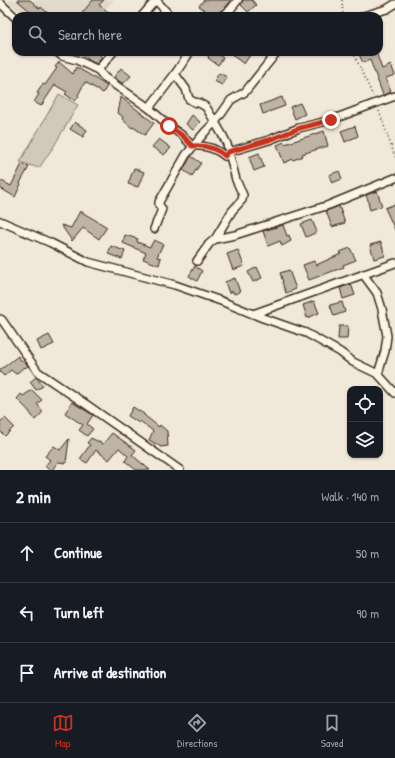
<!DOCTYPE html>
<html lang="en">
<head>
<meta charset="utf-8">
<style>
	:root { --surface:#171b24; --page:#242831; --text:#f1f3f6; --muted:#9ea1a6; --line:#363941; --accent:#c8321e }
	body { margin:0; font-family:"Patrick Hand",sans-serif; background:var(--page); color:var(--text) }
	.controls { position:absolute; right:12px; bottom:12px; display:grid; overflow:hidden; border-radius:8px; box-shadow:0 1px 3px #0004 }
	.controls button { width:36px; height:36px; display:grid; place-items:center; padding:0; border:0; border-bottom:1px solid var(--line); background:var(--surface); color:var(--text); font:20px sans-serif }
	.stop { position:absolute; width:12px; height:12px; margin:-9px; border:3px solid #c8321e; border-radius:50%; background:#fff }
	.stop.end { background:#c8321e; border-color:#fff; box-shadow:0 1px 4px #0008 }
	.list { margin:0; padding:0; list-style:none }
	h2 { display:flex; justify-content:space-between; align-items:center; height:52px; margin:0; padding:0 16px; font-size:17px }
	h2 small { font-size:13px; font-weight:400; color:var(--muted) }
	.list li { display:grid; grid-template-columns:26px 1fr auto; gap:12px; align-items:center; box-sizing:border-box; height:60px; padding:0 16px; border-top:1px solid var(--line) }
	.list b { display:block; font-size:15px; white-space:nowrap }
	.list em { font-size:13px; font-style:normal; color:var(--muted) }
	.icon { flex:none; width:22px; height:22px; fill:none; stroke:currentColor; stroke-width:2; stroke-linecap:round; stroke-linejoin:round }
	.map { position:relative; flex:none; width:395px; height:470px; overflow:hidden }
	.search { position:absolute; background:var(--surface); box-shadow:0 1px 3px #0004; left:12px; right:12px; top:12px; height:44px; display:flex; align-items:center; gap:10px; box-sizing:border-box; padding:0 14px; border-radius:12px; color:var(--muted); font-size:15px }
	.sheet { height:232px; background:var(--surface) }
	nav { display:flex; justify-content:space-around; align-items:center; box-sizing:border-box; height:56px; border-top:1px solid var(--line); background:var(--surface); font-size:11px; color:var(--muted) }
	nav a { display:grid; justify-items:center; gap:2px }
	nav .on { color:var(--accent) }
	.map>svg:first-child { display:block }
	.built { fill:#e1d9c9 }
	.green { fill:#d2c9ba; stroke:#867a6c }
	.building { fill:#beb3a4; stroke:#3b2a1e }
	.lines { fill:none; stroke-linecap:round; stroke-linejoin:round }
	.minor-casing { stroke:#3b2a1e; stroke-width:10 }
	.path { stroke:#3b2a1e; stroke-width:1.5; stroke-dasharray:1 3; stroke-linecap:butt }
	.minor { stroke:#fcf5e5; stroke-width:7 }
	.route { stroke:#c8321e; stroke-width:5 }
</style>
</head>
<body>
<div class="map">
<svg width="395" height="470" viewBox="0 0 395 470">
	<rect width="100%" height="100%" fill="#f0e9d9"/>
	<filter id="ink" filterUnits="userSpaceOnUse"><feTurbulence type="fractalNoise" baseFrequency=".025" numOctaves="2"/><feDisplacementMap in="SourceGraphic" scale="8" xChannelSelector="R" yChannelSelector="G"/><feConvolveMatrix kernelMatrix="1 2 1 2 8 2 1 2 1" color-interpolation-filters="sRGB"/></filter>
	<g filter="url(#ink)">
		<path class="built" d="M7,0h107l-15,16h-75z"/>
		<path class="green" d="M59,94l19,11 -24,41 -15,22 -19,-6z"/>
		<g class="building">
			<path d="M17,0h13l10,9 1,-2 10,9h-17l1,-2 -2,-2 -1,1z"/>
			<path d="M93,0h11l-5,5 15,11h-28l-4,-3z"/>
			<path d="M204,0h27l-5,7 -7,5 -2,4h-5l-13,-10z"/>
			<path d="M243,0h9l4,5 -8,7 -7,-7z"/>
			<path d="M80,52h17l5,5 -5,7 -7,-3z"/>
			<path d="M203,52h13l7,6 -5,7 -10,-7 1,-1z"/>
			<path d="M235,52h17l-8,12 -11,-8z"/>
			<path d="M358,52h18l6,17 9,-4 4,10 -9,3 5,14 -8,3 -13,-35 -7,3z"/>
			<path d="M59,62l14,12 3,-7 12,7 19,12 -4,7 -18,-11 -7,13 1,1 -4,5 -10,-7 2,-2 -12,-7 -14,21 -7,-4 5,-8 -2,-1 6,-9 2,1 12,-17 -2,-1z"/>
			<path d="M121,68l10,8 -8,8 -9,-7z"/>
			<path d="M219,73l8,4 -5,8 -8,-4z"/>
			<path d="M121,97l33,26 -9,12 -12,-8 -1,1 -10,-9 1,-2 -5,-4z"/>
			<path d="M282,97l3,9 -22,8 -3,-9z"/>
			<path d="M300,103l5,11 -10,5 -5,-12z"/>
			<path d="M192,115l8,7 -7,8 -7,-6z"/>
			<path d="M75,122l12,8 -4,7 -13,-8z"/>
			<path d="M355,126l3,10 -13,6 -4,-11z"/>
			<path d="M324,131l4,15 -26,8 1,2 -10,4v-1l-9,4 -7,-18 7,-3 1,2z"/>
			<path d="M159,139l12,9 -7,7 -12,-8z"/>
			<path d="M259,153l5,14 -10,4 -5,-14z"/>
			<path d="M191,156l10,7 -9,13 -9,-6z"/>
			<path d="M22,164l7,3 -9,16 1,1 -6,13 -15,-9v-8l11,6z"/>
			<path d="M134,168l10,4 -6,15 -10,-3z"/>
			<path d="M339,171l3,8 -10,4 -3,-8z"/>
			<path d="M377,191l5,15 -12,4 -2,-7h1l-3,-8z"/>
			<path d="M395,204v26l-10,-22z"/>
			<path d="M339,206l6,17 -13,4 -6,-16z"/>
			<path d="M80,211l27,16 -8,12 -16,-11 -11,13 -11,-16 10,3z"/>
			<path d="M312,220l5,12 -11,5 -5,-13z"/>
			<path d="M283,225l4,11 2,-1 2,6 -9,5 -2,-5 -12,5 -5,-15z"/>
			<path d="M125,235l13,4 -1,3 13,5 4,-7 9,4 -6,13 4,1 -2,7 -16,-6 3,-6 -23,-10z"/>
			<path d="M381,242l4,14 -11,3 -4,-14z"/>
			<path d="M111,246l14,5 -3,8 -14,-5z"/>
			<path d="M350,248l6,12 -13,5 1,2 -35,13 -6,-15 11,-4 2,4 25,-11 -1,-2z"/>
			<path d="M238,250l6,16 -11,4 -6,-16z"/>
			<path d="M195,266l7,5 -5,10 -8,-5z"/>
			<path d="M257,267l5,11 -9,4 -5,-10z"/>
			<path d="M289,270l7,19 -10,4 -4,-11h1l-3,-9z"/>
			<path d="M235,278l5,14 -6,2 -1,-3 -4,2 -4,-11z"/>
			<path d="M351,284l4,11 -12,4 -3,-11z"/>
			<path d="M314,301l5,12 -12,5 -4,-13z"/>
			<path d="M342,302l3,10 -11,4 -4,-11z"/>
			<path d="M339,326h9l-1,13h-9z"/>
			<path d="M49,335l5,9 -13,6 -4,-9z"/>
			<path d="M18,356l4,6 2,-2 4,6 -3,2 -1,-1 -8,7 -5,-4 -7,6 -4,-4v-2z"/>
			<path d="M36,377l7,9 -7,4 -6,-8z"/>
			<path d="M32,390l10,10 -5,4 5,6v3l-7,7 -7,-10 -11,-11 4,-5 2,2z"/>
			<path d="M72,402l21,13 -6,9 6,5 -6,7 -8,-6 4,-5 -18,-12z"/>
			<path d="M133,407l11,7v1l15,12 1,-2 7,6 1,15 -7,1 -12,-7 4,-9 -13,-10 -1,2 -11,-7z"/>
			<path d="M5,418l9,9 -9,9 -5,-5v-9z"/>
			<path d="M112,433l24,17 -4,5 18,15h-14l-11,-9 3,-5 -9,-8 -10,12 -13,-10 -9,13 -7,-4 10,-14 -3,-2 4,-5 12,6z"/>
			<path d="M69,439l-3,24 -8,-1 -6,8h-3l-4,-4 5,-6 -5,-4 9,-10 6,4z"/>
		</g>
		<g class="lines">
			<g class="minor-casing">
				<g id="minor">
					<path d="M156,0l14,16"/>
					<path d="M0,3l16,15"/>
					<path d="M142,16l14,-16"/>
					<path d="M222,16l8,-6 8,-10"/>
					<path d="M363,16l24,-7 8,-5"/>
					<path d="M57,52l5,4 15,4 21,10 7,8 44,30 20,18 14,10 9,10"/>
					<path d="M98,70l15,-18"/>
					<path d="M175,74l11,15 3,10 5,3 5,1 7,4 9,15 7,-9 9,-13 14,-8 32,-40"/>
					<path d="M149,108l26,-34 15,-22"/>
					<path d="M192,146c13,-1 23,2 33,10l4,-4 40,-12 30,-12 32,-8 64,-24"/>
					<path d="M0,221l51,22 37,19 87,23 46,16 42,17 43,15 34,19 13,10 25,12 7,-23 2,-15 -5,-27 -5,-16 -14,-19"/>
					<path d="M154,229l8,-20 -3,-4v-3l27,-47 19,-23 10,-10 8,14 4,8 9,36 7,15 -1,5 -10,11 -17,28"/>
					<path d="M197,261l12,-17 6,-5 20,-4 25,-8 69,-22 66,-27"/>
					<path d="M253,314l142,-51"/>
					<path d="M0,319l2,1 36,52 49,33 93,65"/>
					<path d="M378,374l17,19"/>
				</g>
			</g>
			<g class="path">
				<path d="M342,0l1,16"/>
				<path d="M353,52l20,44"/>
				<path d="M379,111l16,46"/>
			</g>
			<use href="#minor" class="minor"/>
		</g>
	</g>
	<g class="lines" filter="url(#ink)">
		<path class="route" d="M169,126l14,10 9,10c12,-1 24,2 33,10l3,-4 41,-12 31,-12 31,-8"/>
	</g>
</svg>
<div class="controls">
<button><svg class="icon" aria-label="locate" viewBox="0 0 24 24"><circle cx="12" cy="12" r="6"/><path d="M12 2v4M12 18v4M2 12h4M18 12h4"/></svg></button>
<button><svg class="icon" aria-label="layers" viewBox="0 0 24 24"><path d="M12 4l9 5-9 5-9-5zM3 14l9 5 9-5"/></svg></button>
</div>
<div class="stop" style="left:169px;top:126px"></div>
<div class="stop end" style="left:331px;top:120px"></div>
<div class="search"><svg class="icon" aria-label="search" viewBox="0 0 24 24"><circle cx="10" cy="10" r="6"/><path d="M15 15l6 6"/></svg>Search here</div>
</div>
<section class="sheet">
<h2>2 min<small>Walk · 140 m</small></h2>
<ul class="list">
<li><svg class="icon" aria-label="ahead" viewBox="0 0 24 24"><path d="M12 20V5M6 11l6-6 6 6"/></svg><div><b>Continue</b></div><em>50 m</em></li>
<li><svg class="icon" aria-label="left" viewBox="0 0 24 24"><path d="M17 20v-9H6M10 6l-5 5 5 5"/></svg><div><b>Turn left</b></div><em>90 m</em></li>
<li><svg class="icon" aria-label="arrive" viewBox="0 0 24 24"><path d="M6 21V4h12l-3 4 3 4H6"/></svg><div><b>Arrive at destination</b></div></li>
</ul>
</section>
<nav>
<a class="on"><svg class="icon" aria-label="map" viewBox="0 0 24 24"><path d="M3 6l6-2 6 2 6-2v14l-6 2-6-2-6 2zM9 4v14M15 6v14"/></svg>Map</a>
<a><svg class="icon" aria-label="directions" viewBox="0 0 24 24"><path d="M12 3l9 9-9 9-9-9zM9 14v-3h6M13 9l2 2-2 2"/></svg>Directions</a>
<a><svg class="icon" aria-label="saved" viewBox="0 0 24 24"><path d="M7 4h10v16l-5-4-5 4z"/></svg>Saved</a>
</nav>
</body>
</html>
